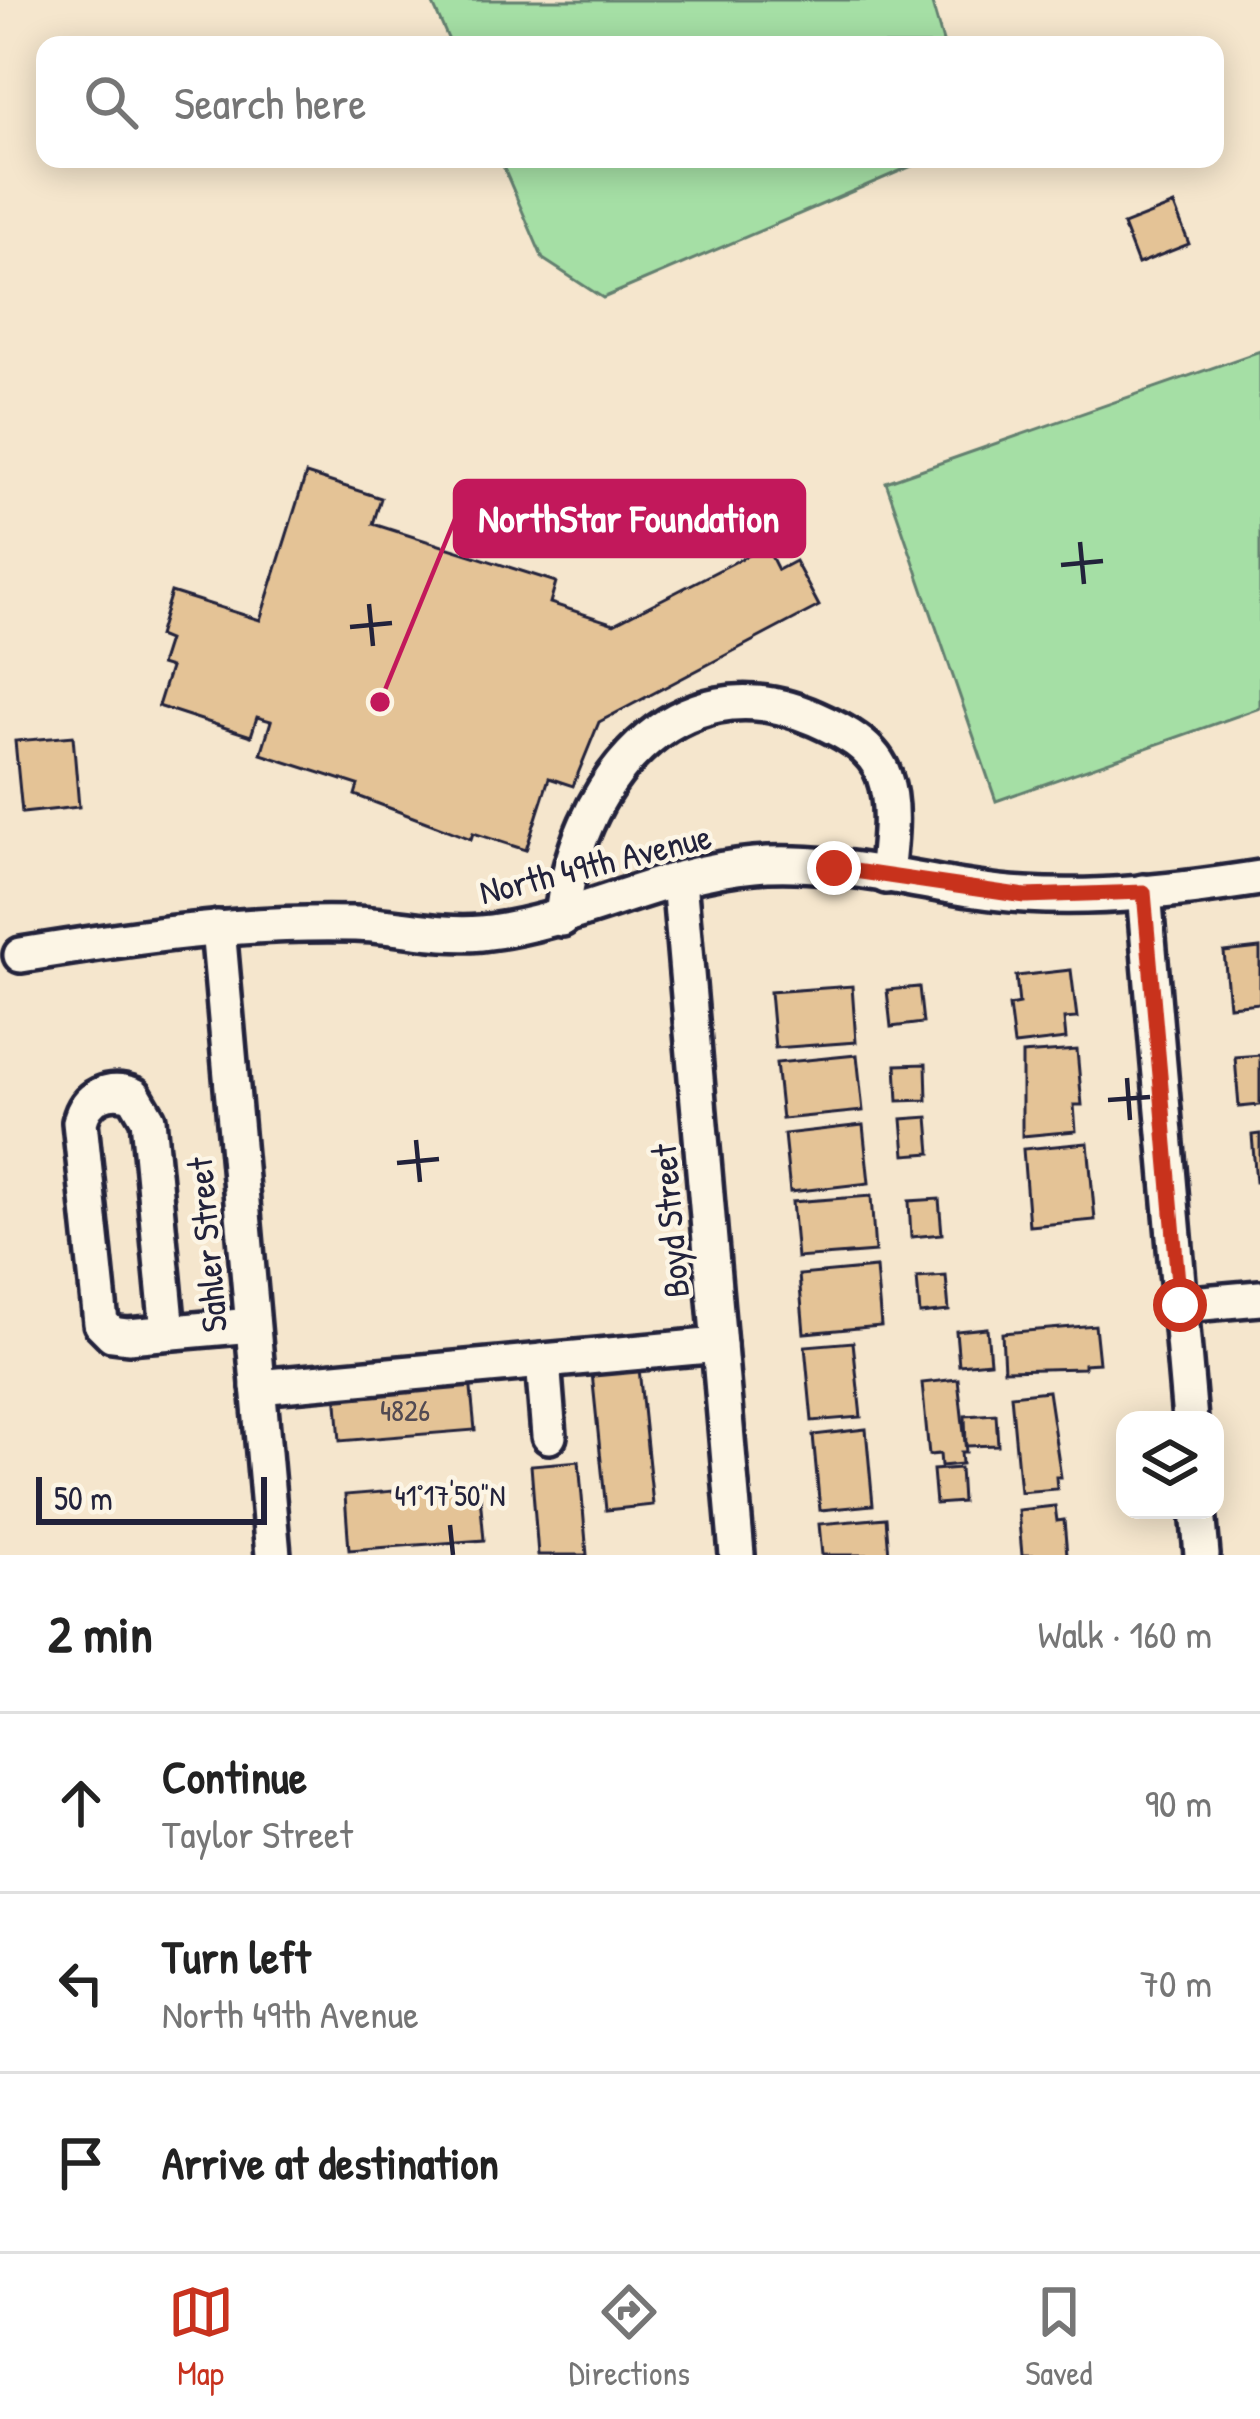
<!DOCTYPE html>
<html lang="en">
<head>
<meta charset="utf-8">
<style>
	:root { --surface:#fff; --page:#f6f6f6; --text:#222; --muted:#767676; --line:#e0e0e0; --accent:#c8321e }
	body { margin:0; font-family:"Patrick Hand",sans-serif; background:var(--page); color:var(--text) }
	.controls { position:absolute; right:36px; bottom:36px; display:grid; overflow:hidden; border-radius:24px; box-shadow:0 6px 30px #0003 }
	.controls button { width:108px; height:108px; display:grid; place-items:center; padding:0; border:0; border-bottom:3px solid var(--line); background:var(--surface); color:var(--text); font:60px sans-serif }
	.scale { position:absolute; left:36px; bottom:30px; width:231px; box-sizing:border-box; padding-left:12px; border:6px solid #22223b; border-top:0; font-size:33px; line-height:42px; white-space:nowrap; color:#22223b; -webkit-text-stroke:9px #fcf5e5; paint-order:stroke }
	.stop { position:absolute; width:36px; height:36px; margin:-27px; border:9px solid #c8321e; border-radius:50%; background:#fff }
	.stop.end { background:#c8321e; border-color:#fff; box-shadow:0 3px 12px #0008 }
	.list { margin:0; padding:0; list-style:none }
	h2 { display:flex; justify-content:space-between; align-items:center; height:156px; margin:0; padding:0 48px; font-size:51px }
	h2 small { font-size:39px; font-weight:400; color:var(--muted) }
	.list li { display:grid; grid-template-columns:78px 1fr auto; gap:36px; align-items:center; box-sizing:border-box; height:180px; padding:0 48px; border-top:3px solid var(--line) }
	.list b { display:block; font-size:45px; white-space:nowrap }
	.list p { margin:0; font-size:39px; white-space:nowrap; color:var(--muted) }
	.list em { font-size:39px; font-style:normal; color:var(--muted) }
	.icon { flex:none; width:66px; height:66px; fill:none; stroke:currentColor; stroke-width:2; stroke-linecap:round; stroke-linejoin:round }
	.map { position:relative; flex:none; width:1260px; height:1555px; overflow:hidden }
	.search { position:absolute; background:var(--surface); box-shadow:0 6px 30px #0003; left:36px; right:36px; top:36px; height:132px; display:flex; align-items:center; gap:30px; box-sizing:border-box; padding:0 42px; border-radius:24px; color:var(--muted); font-size:45px }
	.sheet { height:696px; background:var(--surface) }
	nav { display:flex; justify-content:space-around; align-items:center; box-sizing:border-box; height:168px; border-top:3px solid var(--line); background:var(--surface); font-size:33px; color:var(--muted) }
	nav a { display:grid; justify-items:center; gap:6px }
	nav .on { color:var(--accent) }
	.map>svg:first-child { display:block }
	.green { fill:#a5dfa5; stroke:#648070; stroke-width:3 }
	.building { fill:#e4c396; stroke:#22223b; stroke-width:3 }
	.lines { fill:none; stroke-linecap:round; stroke-linejoin:round }
	.minor-casing { stroke:#22223b; stroke-width:42 }
	.minor { stroke:#fcf5e5; stroke-width:33 }
	.route { stroke:#c8321e; stroke-width:15 }
	.ticks { fill:none; stroke:#22223b; stroke-width:4.5 }
	.labels { text-anchor:middle; dominant-baseline:central; stroke-width:9; stroke-linejoin:round; paint-order:stroke }
	.number-label { font-size:30px; fill:#524a52 }
	.street-label { font-size:36px; fill:#22223b; stroke:#fcf5e5 }
	.ticks-label { font-size:30px; text-anchor:middle; fill:#22223b; stroke:#fcf5e5; stroke-width:9; stroke-linejoin:round; paint-order:stroke }
	.leader { fill:none; stroke:#c2185b; stroke-width:4.5 }
	.callout-dot { fill:#c2185b; stroke:#fcf5e5; stroke-width:4.5 }
	.callout { fill:#c2185b; stroke:#c2185b; stroke-width:4.5 }
	.callout-label { font-size:39px; text-anchor:middle; font-weight:bold; fill:#fff }
</style>
</head>
<body>
<div class="map">
<svg width="1260" height="1555" viewBox="0 0 1260 1555">
	<rect width="100%" height="100%" fill="#f5e6cd"/>
	<filter id="ink" filterUnits="userSpaceOnUse"><feTurbulence type="fractalNoise" baseFrequency=".00833" numOctaves="2"/><feDisplacementMap in="SourceGraphic" scale="24" xChannelSelector="R" yChannelSelector="G"/><feConvolveMatrix kernelMatrix="1 2 1 2 8 2 1 2 1" color-interpolation-filters="sRGB"/></filter>
	<g filter="url(#ink)">
		<g class="green">
			<path d="M431,0h500l13,45h-493z"/>
			<path d="M500,159h428l-325,139 -60,-39z"/>
			<path d="M1260,351v357l-264,93 -110,-319z"/>
		</g>
		<g class="building">
			<path d="M1174,205l15,39 -51,20 -15,-39z"/>
			<path d="M306,474l75,24 -8,26 183,58 -6,21 64,21 152,-78 12,24 17,-9 24,45 -220,116 -26,64 -24,-8 -23,72 -53,-17 -2,6 -116,-44 3,-10 -97,-31 10,-33 -14,-4 -6,19 -93,-30 12,-38 -10,-3 8,-25 -10,-4 13,-44 89,28z"/>
			<path d="M73,736l6,71 -57,6 -7,-72z"/>
			<path d="M1260,948v55l-31,3 -5,-54z"/>
			<path d="M1071,970l6,48 -13,1 2,20 -52,6 -5,-39 10,-2 -3,-28z"/>
			<path d="M852,986l4,56 -81,6 -5,-56z"/>
			<path d="M919,987l4,36 -32,4 -4,-37z"/>
			<path d="M1077,1050l5,55h-8l2,26 -54,5v-82z"/>
			<path d="M857,1055l6,56 -81,8 -6,-56z"/>
			<path d="M1260,1055v50l-21,2 -4,-50z"/>
			<path d="M926,1064l1,36 -29,1 -2,-36z"/>
			<path d="M928,1117l3,36 -26,2 -3,-36z"/>
			<path d="M863,1125l6,58 -79,9 -6,-58z"/>
			<path d="M1260,1134v48h-4l-4,-47z"/>
			<path d="M1088,1143l7,77 -66,6 -6,-77z"/>
			<path d="M871,1196l4,56 -78,6 -5,-56z"/>
			<path d="M939,1199l3,35 -31,3 -2,-36z"/>
			<path d="M876,1268l5,58 -77,7 -5,-58z"/>
			<path d="M946,1276l3,35 -29,3 -3,-36z"/>
			<path d="M1095,1325l4,38 -15,1v4l-80,2 -2,-37z"/>
			<path d="M987,1328l3,34 -31,3 -3,-34z"/>
			<path d="M853,1342l8,75 -49,4 -7,-75z"/>
			<path d="M638,1359l15,146 -47,5 -15,-147z"/>
			<path d="M470,1379l5,51 -135,11 -4,-51z"/>
			<path d="M958,1379l8,73h-5l1,12 -21,2 -1,-12 -11,1 -7,-72z"/>
			<path d="M1048,1391l13,86h-5l1,12 -37,3 -9,-97z"/>
			<path d="M996,1414l2,31 -32,1 -1,-30z"/>
			<path d="M866,1429l7,76 -53,5 -7,-75z"/>
			<path d="M579,1461l8,94h-49l-7,-90z"/>
			<path d="M960,1468l2,34 -26,2 -3,-34z"/>
			<path d="M479,1484l5,56 -135,10 -4,-55z"/>
			<path d="M1055,1506l2,15 7,-1 3,35h-45l-4,-45z"/>
			<path d="M886,1518l3,37h-67l-3,-31z"/>
		</g>
		<g class="lines">
			<g class="minor-casing">
				<g id="minor">
					<path d="M679,880l58,675"/>
					<path d="M1144,892l46,528"/>
					<path d="M562,919c11,-129 111,-264 254,-200 27,12 58,27 68,57 11,31 5,68 2,100"/>
					<path d="M218,928l55,627"/>
					<path d="M21,955c111,-18 220,-34 334,-31 43,1 83,13 126,9 95,-10 178,-60 273,-68 90,-8 181,25 271,30 78,5 158,-5 235,-17"/>
					<path d="M1180,1305l80,-7"/>
					<path d="M168,1332l-20,-213 -14,-24c-25,-10 -48,1 -54,27l21,201 11,11 16,2 124,-11"/>
					<path d="M543,1361l6,75"/>
					<path d="M258,1387l461,-42"/>
					<path d="M1198,1510l4,45"/>
				</g>
			</g>
			<use href="#minor" class="minor"/>
		</g>
	</g>
	<g class="lines" filter="url(#ink)">
		<path class="route" d="M834,868l191,28 119,-4 36,413"/>
	</g>
	<path class="ticks" d="M1080,542l4,42M1061,565l42,-4M369,604l4,42M350,627l42,-4M1127,1078l3,42M1108,1100l42,-3M416,1140l4,42M397,1163l42,-4M450,1525l3,30"/>
	<g class="labels">
		<g class="number-label">
			<text x="405" y="1410">4826</text>
		</g>
		<g class="street-label">
			<text transform="translate(595 863) rotate(-14)">North 49th Avenue</text>
			<text transform="translate(669 1221) rotate(-95)">Boyd Street</text>
			<text transform="translate(206 1245) rotate(-95)">Sahler Street</text>
		</g>
	</g>
	<g class="ticks-label">
		<text x="450" y="1506">41°17'50"N</text>
	</g>
	<path class="leader" d="M380 702L455 519"/>
	<circle class="callout-dot" cx="380" cy="702" r="12"/>
	<rect class="callout" x="455" y="481" width="349" height="75" rx="12"/>
	<g class="callout-label">
		<text x="629" y="532">NorthStar Foundation</text>
	</g>
</svg>
<div class="controls">
<button><svg class="icon" aria-label="layers" viewBox="0 0 24 24"><path d="M12 4l9 5-9 5-9-5zM3 14l9 5 9-5"/></svg></button>
</div>
<div class="scale">50 m</div>
<div class="stop" style="left:1180px;top:1305px"></div>
<div class="stop end" style="left:834px;top:868px"></div>
<div class="search"><svg class="icon" aria-label="search" viewBox="0 0 24 24"><circle cx="10" cy="10" r="6"/><path d="M15 15l6 6"/></svg>Search here</div>
</div>
<section class="sheet">
<h2>2 min<small>Walk · 160 m</small></h2>
<ul class="list">
<li><svg class="icon" aria-label="ahead" viewBox="0 0 24 24"><path d="M12 20V5M6 11l6-6 6 6"/></svg><div><b>Continue</b><p>Taylor Street</p></div><em>90 m</em></li>
<li><svg class="icon" aria-label="left" viewBox="0 0 24 24"><path d="M17 20v-9H6M10 6l-5 5 5 5"/></svg><div><b>Turn left</b><p>North 49th Avenue</p></div><em>70 m</em></li>
<li><svg class="icon" aria-label="arrive" viewBox="0 0 24 24"><path d="M6 21V4h12l-3 4 3 4H6"/></svg><div><b>Arrive at destination</b></div></li>
</ul>
</section>
<nav>
<a class="on"><svg class="icon" aria-label="map" viewBox="0 0 24 24"><path d="M3 6l6-2 6 2 6-2v14l-6 2-6-2-6 2zM9 4v14M15 6v14"/></svg>Map</a>
<a><svg class="icon" aria-label="directions" viewBox="0 0 24 24"><path d="M12 3l9 9-9 9-9-9zM9 14v-3h6M13 9l2 2-2 2"/></svg>Directions</a>
<a><svg class="icon" aria-label="saved" viewBox="0 0 24 24"><path d="M7 4h10v16l-5-4-5 4z"/></svg>Saved</a>
</nav>
</body>
</html>
